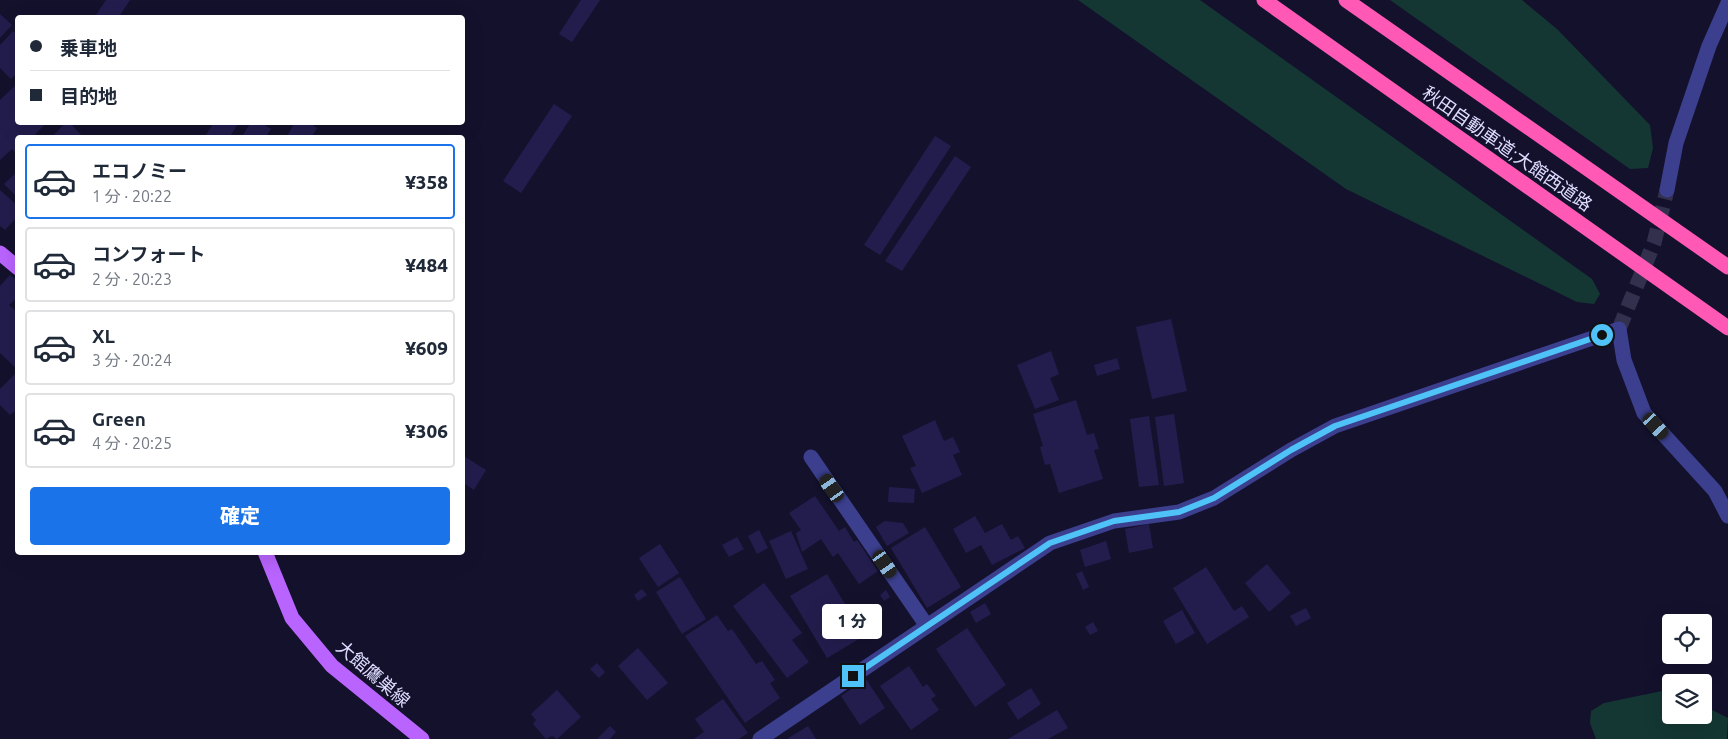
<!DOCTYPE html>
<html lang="ja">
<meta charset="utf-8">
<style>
:root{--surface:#fff;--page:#f6f6f7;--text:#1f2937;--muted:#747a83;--line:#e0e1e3;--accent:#1a73e8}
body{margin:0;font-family:Ubuntu,"Noto Sans JP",sans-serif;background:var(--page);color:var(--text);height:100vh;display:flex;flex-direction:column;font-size:19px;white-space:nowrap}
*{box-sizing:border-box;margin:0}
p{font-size:16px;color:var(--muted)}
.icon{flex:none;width:28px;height:28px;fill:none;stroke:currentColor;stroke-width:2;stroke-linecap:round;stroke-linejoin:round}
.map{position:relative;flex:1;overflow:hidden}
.sheet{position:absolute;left:15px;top:135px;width:450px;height:420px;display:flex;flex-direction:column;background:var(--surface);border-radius:5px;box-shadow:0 5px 20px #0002}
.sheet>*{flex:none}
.guide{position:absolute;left:15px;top:15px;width:450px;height:110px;border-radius:5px;box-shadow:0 5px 20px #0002;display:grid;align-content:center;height:110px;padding:0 15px;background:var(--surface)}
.controls{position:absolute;left:1662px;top:614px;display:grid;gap:10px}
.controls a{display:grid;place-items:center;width:50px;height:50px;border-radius:5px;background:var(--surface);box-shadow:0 5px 20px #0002;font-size:25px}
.end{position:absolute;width:22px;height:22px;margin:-11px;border:6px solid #4fc3f7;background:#111;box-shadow:0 0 0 2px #111}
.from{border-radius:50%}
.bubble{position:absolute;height:35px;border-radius:5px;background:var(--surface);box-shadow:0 5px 20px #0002;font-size:16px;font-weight:800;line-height:35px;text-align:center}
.car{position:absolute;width:15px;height:30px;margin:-15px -8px;border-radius:6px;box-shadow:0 0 4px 1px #0007;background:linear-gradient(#222 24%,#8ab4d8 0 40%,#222 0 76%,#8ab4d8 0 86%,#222 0)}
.guide b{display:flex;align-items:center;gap:18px;height:48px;font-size:19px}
.guide b+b{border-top:1px solid var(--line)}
.guide i{width:12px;height:12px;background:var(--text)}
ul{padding:9px 0 0;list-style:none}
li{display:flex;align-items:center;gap:15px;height:75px;margin:0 10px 8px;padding:0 5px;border:2px solid var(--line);border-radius:5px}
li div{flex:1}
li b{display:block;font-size:19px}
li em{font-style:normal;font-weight:800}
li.on{border-color:var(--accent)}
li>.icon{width:45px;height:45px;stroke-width:1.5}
.action{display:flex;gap:10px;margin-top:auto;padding:10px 15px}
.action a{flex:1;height:58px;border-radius:5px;background:var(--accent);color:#fff;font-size:20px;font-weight:800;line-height:58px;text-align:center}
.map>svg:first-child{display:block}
.green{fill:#143733}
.building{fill:#231d4e}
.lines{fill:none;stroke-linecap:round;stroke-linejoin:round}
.minor-tunnel{stroke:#32304c;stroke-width:15;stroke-dasharray:15 8;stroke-linecap:butt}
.minor{stroke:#3b3f8d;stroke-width:15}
.major{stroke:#b964ff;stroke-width:15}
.highway{stroke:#ff58b5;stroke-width:15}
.route{stroke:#4fc3f7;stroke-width:6}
.labels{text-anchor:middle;stroke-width:4.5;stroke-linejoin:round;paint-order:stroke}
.street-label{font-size:18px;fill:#deddff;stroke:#14112d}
</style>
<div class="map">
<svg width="1728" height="739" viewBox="0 0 1728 739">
<rect width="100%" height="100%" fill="#14112d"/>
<g class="green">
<polygon points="1078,0 1200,0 1592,279 1600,294 1594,304 1577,302 1346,189"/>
<polygon points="1390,0 1522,0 1557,29 1650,125 1653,148 1648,168 1630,169"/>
<polygon points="1667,690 1671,691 1671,715 1704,715 1704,706 1728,718 1727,739 1596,739 1590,723 1591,711 1604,703"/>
</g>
<g class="building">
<polygon points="106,0 130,0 118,18 94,18"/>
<polygon points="581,0 600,0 572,42 559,34"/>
<polygon points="0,14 12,25 0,38"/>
<polygon points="13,31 18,36 18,72 11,79 0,68 0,45"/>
<polygon points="18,83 18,122 47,122 32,138 18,138 18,155 12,149 0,160 0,100"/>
<polygon points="554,104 572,116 521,193 503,181"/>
<polygon points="66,122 69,122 84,138 51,138"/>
<polygon points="214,122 239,122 229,138 204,138"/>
<polygon points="251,122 260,122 271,129 265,138 241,138"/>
<polygon points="295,122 308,122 317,128 311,138 286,138"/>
<polygon points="935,136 951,146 880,255 864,245"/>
<polygon points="955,156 971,167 902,271 885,261"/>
<polygon points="18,171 18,198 4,184"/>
<polygon points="0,190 18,206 18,216 5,230 0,226"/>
<polygon points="10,275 18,282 18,297 9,305 18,313 16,368 0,353 0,286"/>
<polygon points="1171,319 1187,391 1152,399 1136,327"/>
<polygon points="1051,351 1059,374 1050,378 1059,400 1035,409 1017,365"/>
<polygon points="1117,358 1120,369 1097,376 1094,365"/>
<polygon points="18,371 18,412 16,410 10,415 0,405 0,389"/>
<polygon points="1076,400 1087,435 1094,433 1099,449 1094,450 1103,479 1059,493 1050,464 1045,465 1040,447 1043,446 1033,414"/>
<polygon points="1174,414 1184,483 1164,486 1155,417"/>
<polygon points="1149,416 1159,485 1139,487 1130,419"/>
<polygon points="935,420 944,441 953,437 960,452 953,455 962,475 922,493 910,468 916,466 902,436"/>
<polygon points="462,455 486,470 474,490 462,482"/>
<polygon points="889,487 915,489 914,503 888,502"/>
<polygon points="815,496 839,531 845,527 854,542 857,540 878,571 859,584 838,553 833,557 821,539 802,552 796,533 801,530 789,513"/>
<polygon points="975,516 985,533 1002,524 1011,540 1018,536 1025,548 992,565 981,545 966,553 953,529"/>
<polygon points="885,521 903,523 909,533 887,546 876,527"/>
<polygon points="1149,524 1153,548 1129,553 1125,529"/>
<polygon points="925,527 961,587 927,608 891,548"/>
<polygon points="759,530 768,548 757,554 748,536"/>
<polygon points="791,531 808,569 786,579 769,541"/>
<polygon points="737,537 744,549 729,557 722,545"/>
<polygon points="1106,541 1111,559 1085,567 1080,550"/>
<polygon points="660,544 679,573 658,587 639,558"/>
<polygon points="1267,564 1291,593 1269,612 1245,583"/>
<polygon points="1206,567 1234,611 1242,606 1249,617 1207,644 1173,588"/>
<polygon points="1082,571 1089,587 1083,590 1076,574"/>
<polygon points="827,574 864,636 827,658 790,596"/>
<polygon points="680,577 706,619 682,634 656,592"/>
<polygon points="764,583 802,633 792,640 809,662 787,678 733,606"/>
<polygon points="642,589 647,595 638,601 634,595"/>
<polygon points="886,590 890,597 884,601 880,595"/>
<polygon points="985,603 991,614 976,623 970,612"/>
<polygon points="1306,608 1311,618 1296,626 1290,616"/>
<polygon points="1182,610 1195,633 1176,644 1163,621"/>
<polygon points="717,615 728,631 732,629 756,664 762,661 775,680 770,683 780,698 745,723 685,636"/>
<polygon points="1093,622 1098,631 1090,635 1085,627"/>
<polygon points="967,628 1006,685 975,707 936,649"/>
<polygon points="638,648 668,683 647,700 618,666"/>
<polygon points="597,663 605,672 599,678 590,669"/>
<polygon points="909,666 923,687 927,684 936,696 931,699 939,710 911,730 880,686"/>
<polygon points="866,679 885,708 860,725 841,696"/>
<polygon points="1031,688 1041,704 1018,720 1007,703"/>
<polygon points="557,690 581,717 557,739 552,736 546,739 533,724 536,720 531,714"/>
<polygon points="723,699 748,733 739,739 694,739 704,732 695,719"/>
<polygon points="1057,710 1068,728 1048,739 1008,739"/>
<polygon points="610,726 616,732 610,739 597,739"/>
<polygon points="808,726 816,739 787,739"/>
</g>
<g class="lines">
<polyline class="minor-tunnel" points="1619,329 1654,243 1667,190"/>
<g class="minor">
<polyline points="1667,190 1676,143 1709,46 1728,3"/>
<polyline points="811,457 927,626"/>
<polyline points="760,739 1050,543 1114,521 1179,512 1214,498 1291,450 1335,426 1619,329 1624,360 1644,413 1715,491 1728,516"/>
</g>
<g class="major">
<polyline points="0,253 18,268"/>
<polyline points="265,552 292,618 332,666 422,739"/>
</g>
<g class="highway">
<polyline points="1264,0 1728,328"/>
<polyline points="1346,0 1728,267"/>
</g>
</g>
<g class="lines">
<polyline class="route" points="853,676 1050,543 1114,521 1179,512 1214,498 1291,450 1335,426 1602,335"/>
</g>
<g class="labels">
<g class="street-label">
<text transform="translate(1507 149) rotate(35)" y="6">秋田自動車道;大館西道路</text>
<text transform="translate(373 674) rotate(41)" y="6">大館鷹巣線</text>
</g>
</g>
</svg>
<div class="controls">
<a><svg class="icon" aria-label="locate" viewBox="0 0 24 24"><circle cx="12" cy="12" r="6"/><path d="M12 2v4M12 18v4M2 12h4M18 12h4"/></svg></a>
<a><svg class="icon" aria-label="layers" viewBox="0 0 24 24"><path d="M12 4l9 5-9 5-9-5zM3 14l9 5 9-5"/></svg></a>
</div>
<i class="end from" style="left:1602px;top:335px"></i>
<i class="end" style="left:853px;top:676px"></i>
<div class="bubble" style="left:822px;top:604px;width:60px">1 分</div>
<i class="car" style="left:1656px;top:426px;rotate:138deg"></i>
<i class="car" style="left:832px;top:488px;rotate:325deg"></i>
<i class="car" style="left:885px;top:564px;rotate:145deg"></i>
<div class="guide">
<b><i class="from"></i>乗車地</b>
<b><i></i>目的地</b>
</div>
<section class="sheet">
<ul>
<li class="on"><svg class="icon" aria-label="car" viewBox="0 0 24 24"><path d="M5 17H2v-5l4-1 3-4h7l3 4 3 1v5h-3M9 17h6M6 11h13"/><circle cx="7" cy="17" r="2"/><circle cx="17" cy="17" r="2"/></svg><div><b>エコノミー</b><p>1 分 · 20:22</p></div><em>¥358</em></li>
<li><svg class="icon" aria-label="car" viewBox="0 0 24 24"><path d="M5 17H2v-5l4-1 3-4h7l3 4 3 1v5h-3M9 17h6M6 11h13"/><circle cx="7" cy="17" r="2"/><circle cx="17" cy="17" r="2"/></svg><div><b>コンフォート</b><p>2 分 · 20:23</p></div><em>¥484</em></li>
<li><svg class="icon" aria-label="car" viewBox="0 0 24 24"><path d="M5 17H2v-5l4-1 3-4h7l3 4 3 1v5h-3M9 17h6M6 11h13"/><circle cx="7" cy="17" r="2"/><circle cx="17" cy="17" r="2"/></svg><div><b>XL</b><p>3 分 · 20:24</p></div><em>¥609</em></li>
<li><svg class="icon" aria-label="car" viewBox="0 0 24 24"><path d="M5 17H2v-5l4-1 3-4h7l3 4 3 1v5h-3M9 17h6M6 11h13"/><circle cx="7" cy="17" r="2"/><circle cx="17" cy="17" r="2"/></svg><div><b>Green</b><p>4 分 · 20:25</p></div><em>¥306</em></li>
</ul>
<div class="action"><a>確定</a></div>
</section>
</div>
